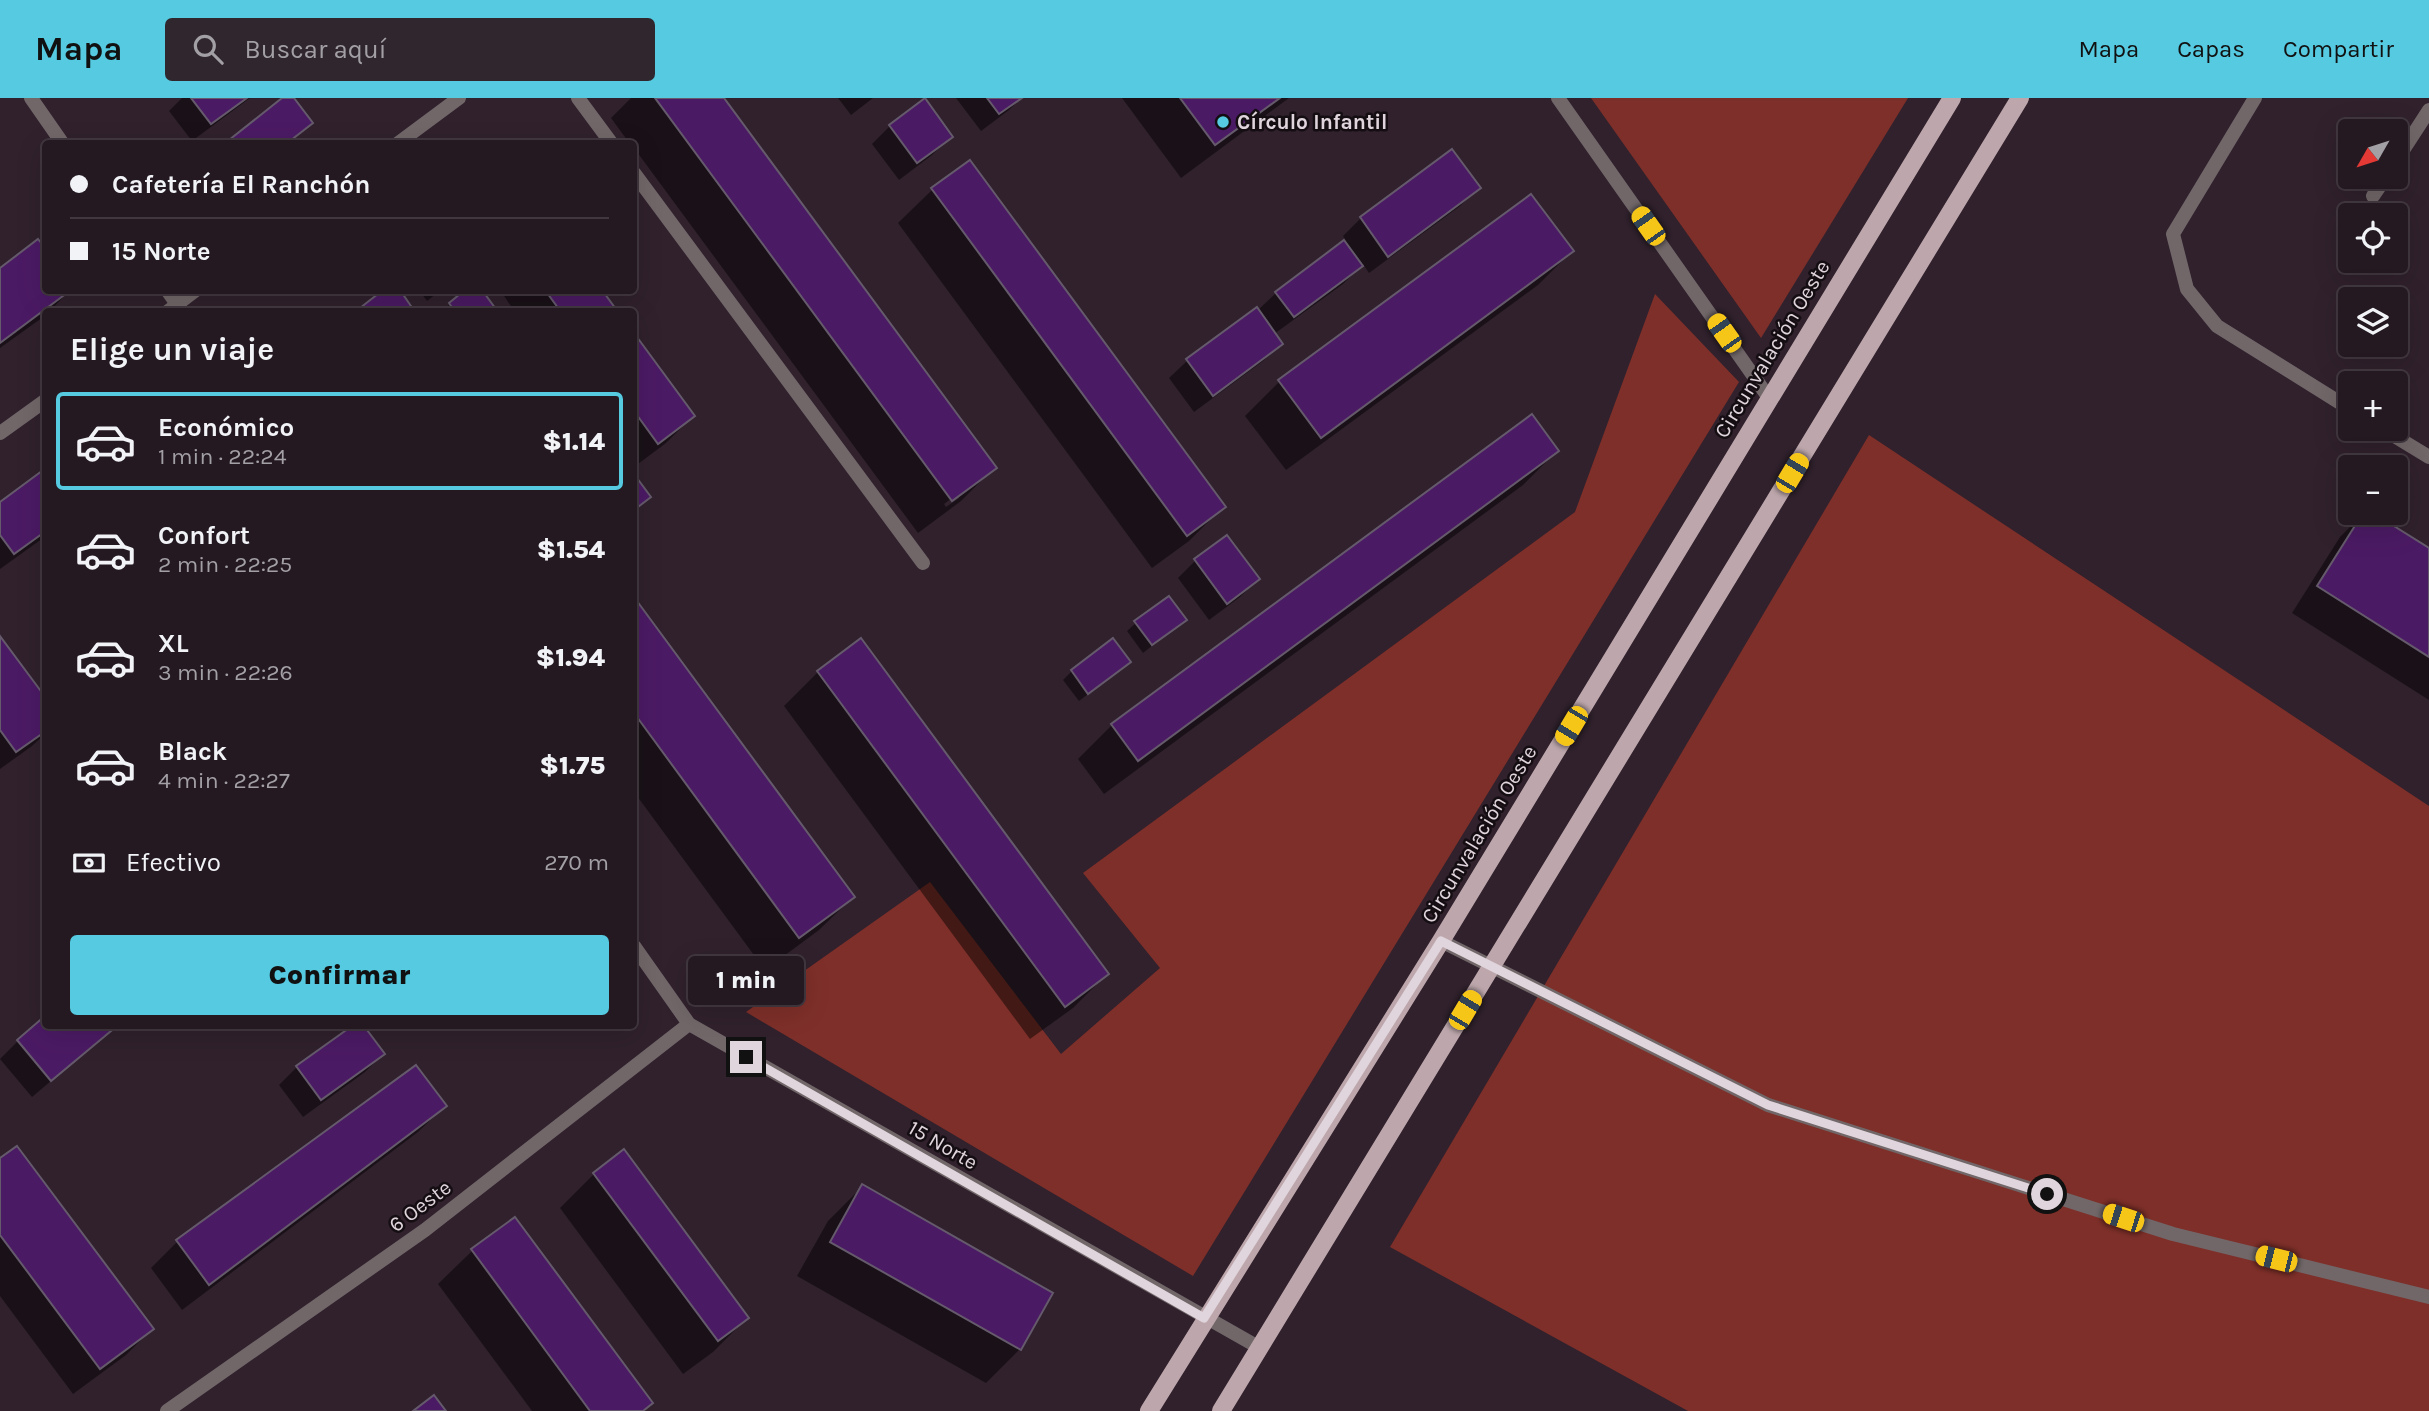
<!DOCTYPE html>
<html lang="es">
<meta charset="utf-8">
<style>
:root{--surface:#241921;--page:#30262e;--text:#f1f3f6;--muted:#a3a0a5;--line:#41383f;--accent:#55cae0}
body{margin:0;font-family:Karla,sans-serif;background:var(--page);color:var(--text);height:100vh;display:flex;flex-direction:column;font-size:26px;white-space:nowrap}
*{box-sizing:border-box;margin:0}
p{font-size:23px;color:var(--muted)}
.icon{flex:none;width:38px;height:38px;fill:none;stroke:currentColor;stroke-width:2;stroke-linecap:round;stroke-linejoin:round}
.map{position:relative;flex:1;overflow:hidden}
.sheet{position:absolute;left:42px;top:210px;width:595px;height:721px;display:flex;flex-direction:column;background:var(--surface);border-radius:7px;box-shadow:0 7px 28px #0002,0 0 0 2px var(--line)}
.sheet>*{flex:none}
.banner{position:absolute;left:42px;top:42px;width:595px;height:154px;border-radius:7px;box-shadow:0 7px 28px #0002,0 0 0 2px var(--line);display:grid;align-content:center;height:154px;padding:0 28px;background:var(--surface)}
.needle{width:46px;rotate:231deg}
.buttons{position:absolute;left:2338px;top:21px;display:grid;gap:14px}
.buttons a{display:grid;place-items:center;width:70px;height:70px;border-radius:7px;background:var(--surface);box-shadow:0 7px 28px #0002,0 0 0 2px var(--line);font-size:35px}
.end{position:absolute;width:32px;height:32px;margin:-16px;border:9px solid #e0d5dc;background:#111;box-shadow:0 0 0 4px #111}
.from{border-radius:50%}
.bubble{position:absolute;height:49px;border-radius:7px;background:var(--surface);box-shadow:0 7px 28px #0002,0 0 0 2px var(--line);font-size:23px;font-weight:800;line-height:49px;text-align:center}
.car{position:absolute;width:21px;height:42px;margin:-21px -10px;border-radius:9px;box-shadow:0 0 5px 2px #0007;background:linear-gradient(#f5c518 24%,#345 0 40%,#f5c518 0 76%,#345 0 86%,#f5c518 0)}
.banner b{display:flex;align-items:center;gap:24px;height:66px;font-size:26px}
.banner b+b{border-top:2px solid var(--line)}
.banner i{width:18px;height:18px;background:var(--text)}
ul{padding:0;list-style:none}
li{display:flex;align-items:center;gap:21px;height:98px;margin:0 14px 10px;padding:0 14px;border:4px solid transparent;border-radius:7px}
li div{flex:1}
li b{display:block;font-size:26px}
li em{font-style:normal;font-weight:800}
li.selected{border-color:var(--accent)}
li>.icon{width:63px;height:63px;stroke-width:1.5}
h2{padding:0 28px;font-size:32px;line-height:84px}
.pay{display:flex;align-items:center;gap:18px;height:77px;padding:0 28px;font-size:26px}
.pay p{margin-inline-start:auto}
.button{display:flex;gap:14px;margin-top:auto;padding:14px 28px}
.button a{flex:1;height:80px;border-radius:7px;background:var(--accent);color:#111;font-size:28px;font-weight:800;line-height:80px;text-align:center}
header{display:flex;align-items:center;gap:42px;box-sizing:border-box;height:98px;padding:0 35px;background:var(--accent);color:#111}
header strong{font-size:33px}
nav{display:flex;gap:38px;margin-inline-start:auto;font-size:24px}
.search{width:490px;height:63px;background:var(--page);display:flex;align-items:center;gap:18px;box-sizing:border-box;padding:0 24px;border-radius:7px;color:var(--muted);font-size:26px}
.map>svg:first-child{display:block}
.green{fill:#7e2f29}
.shadow{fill:#0007;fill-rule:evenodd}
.building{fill:#4b1a64;stroke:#655a6c;stroke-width:2}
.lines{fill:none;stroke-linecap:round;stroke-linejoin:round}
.service{stroke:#716769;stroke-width:14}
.minor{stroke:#716769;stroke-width:14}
.primary{stroke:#bda7ac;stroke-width:18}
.route{stroke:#e0d5dc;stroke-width:9}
.poi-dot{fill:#55cae0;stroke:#140d12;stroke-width:2.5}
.labels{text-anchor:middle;stroke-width:5;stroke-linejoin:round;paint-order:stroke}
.poi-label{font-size:21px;font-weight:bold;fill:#e0d5dc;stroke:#140d12;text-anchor:start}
.street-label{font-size:21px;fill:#e0d5dc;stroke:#140d12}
</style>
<header>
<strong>Mapa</strong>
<div class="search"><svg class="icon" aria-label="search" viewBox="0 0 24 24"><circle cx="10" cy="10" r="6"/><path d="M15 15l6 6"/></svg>Buscar aquí</div>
<nav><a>Mapa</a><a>Capas</a><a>Compartir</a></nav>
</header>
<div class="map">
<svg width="2429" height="1313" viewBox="0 0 2429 1313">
<rect width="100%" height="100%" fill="#30212c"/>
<g class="green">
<polygon points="1591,0 1908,0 1761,240"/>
<polygon points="1655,196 1739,284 1193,1178 746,914 930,784 1061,956 1160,870 1083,775 1575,414"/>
<polygon points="1869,337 2429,708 2429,1313 1688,1313 1390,1149"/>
</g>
<g class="shadow">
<polygon points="182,0 250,0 192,43 169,13"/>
<path d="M631 0H722L994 370 961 403 918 435 634 50V46H630L611 20ZM959 395V400L946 409 944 406Z"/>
<polygon points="838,0 873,0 851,17"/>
<polygon points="956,0 1021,0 1009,12 981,33"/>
<polygon points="1122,0 1289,0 1181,80"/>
<polygon points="890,28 950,39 932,57 899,82 872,46"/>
<polygon points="1452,53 1478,90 1460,108 1369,175 1363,166 1343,186 1274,236 1281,245 1263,263 1194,314 1169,280 1187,263 1257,213 1276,195 1346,143 1343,138 1361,120"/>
<polygon points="970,64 1223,409 1189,443 1152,470 898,125 932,92"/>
<polygon points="1531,98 1572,153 1538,187 1286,372 1245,318 1279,284"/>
<polygon points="0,172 46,192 70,192 49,214 46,214 46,217 0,250"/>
<polygon points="419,192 441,192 427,203"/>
<polygon points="500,192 600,192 615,214 515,214"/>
<polygon points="450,206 496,214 442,214"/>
<polygon points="634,238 693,318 666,345 634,369"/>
<polygon points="1557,353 1523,387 1104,696 1078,661 1112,627"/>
<polygon points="46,372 46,438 0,471 0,406"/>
<polygon points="2364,415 2370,415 2429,452 2429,602 2292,515 2340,439"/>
<polygon points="1196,462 1258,481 1240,499 1209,522 1178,480"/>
<polygon points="634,501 853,799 819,832 765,872 634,694"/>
<polygon points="1184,522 1143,555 1127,533 1136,525"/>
<polygon points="0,541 46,603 46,635 32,648 0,671"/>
<polygon points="1129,564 1079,603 1063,582 1072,573"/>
<polygon points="818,574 1107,876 1073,910 1030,941 784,608"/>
<polygon points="46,928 116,928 32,999 0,961 18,943"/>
<polygon points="355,928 362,928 383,956 365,974 303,1019 279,987 297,969"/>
<polygon points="445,1008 418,1034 182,1212 151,1170 178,1143"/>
<polygon points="0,1063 152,1231 126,1257 73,1296 0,1198"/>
<polygon points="594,1076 747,1220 713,1254 683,1276 560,1110"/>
<polygon points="862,1089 1020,1251 986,1285 797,1178 828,1123"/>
<polygon points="515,1121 643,1313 532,1313 438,1186 472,1153"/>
</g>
<g class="building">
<polygon points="191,0 247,0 211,26"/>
<polygon points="282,0 294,0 313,25 286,46 224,46"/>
<polygon points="655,0 724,0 997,370 952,403"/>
<polygon points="925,0 953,39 917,65 889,27"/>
<polygon points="987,0 1022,0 999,16"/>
<polygon points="1180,0 1280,0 1215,47"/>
<polygon points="1452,51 1481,90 1388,159 1360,119"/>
<polygon points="970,62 1226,409 1187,438 931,90"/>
<polygon points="1531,96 1574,153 1321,340 1278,282"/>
<polygon points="38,141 46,151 46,192 71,192 0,245 0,170"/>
<polygon points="1344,142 1363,168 1294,219 1275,194"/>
<polygon points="383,192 400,192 415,214 362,214 360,210"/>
<polygon points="465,192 482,192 498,214 455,214 449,205"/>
<polygon points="545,192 602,192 618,214 561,214"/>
<polygon points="1257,209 1283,246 1213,298 1186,261"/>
<polygon points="634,235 695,318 658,346 634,313"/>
<polygon points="1532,316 1559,353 1138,663 1111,626"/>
<polygon points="46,370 46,433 14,456 0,437 0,404"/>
<polygon points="634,376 651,399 634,412"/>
<polygon points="2363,415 2373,415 2429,450 2429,559 2317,488"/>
<polygon points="1227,437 1260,481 1227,506 1194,461"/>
<polygon points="1169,498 1187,522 1152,547 1134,523"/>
<polygon points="634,499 855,799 799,840 634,615"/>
<polygon points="0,538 46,600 46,633 16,654 0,632"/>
<polygon points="861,540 1109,876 1065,909 817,573"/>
<polygon points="1113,540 1131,564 1088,596 1071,572"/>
<polygon points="46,917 46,928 117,928 51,983 17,942"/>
<polygon points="352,928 364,928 385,956 321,1002 296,968"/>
<polygon points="416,967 447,1008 209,1187 176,1142"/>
<polygon points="17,1048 154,1231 100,1271 0,1137 0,1060"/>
<polygon points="624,1051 749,1220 718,1243 593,1075"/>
<polygon points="862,1086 1053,1195 1021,1252 830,1144"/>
<polygon points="515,1119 653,1305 643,1313 590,1313 471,1151"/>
<polygon points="434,1297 446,1313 413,1313"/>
</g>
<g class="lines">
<g class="service">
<polyline points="578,0 612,46"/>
<polyline points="2255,0 2173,136 2187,191 2217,228 2350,311"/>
<polyline points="2396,63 2429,12"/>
<polyline points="634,75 923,465"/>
<polyline points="2373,98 2386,79"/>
<polyline points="2383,331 2429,359"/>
</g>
<g class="minor">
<polyline points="31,0 63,46"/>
<polyline points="1558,0 1769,300"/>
<polyline points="397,46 459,0"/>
<polyline points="167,192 181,212"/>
<polyline points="167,214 196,192"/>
<polyline points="0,335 46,302"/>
<polyline points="1441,843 1768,1007 2173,1136 2429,1199"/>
<polyline points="634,848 689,926 1260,1250"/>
<polyline points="167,1313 425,1132 689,926"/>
</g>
<g class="primary">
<polyline points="1149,1313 1441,843 1952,0"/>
<polyline points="1221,1313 2020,0"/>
</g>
</g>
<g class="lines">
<polyline class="route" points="746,959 1204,1220 1441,843 1768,1007 2047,1096"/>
</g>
<circle class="poi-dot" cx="1223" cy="24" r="7"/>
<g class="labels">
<g class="poi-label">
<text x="1237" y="31">Círculo Infantil</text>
</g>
<g class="street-label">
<text transform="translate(1772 251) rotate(-59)" y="7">Circunvalación Oeste</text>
<text transform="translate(1479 736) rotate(-59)" y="7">Circunvalación Oeste</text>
<text transform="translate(943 1047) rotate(30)" y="7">15 Norte</text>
<text transform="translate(420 1108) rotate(-37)" y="7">6 Oeste</text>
</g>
</g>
</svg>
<div class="buttons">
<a><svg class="needle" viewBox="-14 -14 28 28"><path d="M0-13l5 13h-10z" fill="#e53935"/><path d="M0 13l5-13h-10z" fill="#a3a0a5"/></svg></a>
<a><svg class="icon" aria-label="locate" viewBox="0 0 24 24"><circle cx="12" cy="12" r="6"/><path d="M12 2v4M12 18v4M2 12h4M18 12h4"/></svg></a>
<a><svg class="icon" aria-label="layers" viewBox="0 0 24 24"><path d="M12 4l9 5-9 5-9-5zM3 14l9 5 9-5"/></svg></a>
<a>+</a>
<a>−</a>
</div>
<i class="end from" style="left:2047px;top:1096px"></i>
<i class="end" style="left:746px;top:959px"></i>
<div class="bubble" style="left:688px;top:858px;width:116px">1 min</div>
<i class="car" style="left:1648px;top:128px;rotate:325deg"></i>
<i class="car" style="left:1724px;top:235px;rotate:325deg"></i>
<i class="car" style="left:1792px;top:375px;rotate:31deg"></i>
<i class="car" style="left:1571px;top:628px;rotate:211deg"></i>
<i class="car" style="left:1465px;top:912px;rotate:31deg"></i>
<i class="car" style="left:2123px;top:1120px;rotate:288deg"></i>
<i class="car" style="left:2276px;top:1161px;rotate:284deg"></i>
<div class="banner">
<b><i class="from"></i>Cafetería El Ranchón</b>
<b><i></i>15 Norte</b>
</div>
<section class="sheet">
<h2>Elige un viaje</h2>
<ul>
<li class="selected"><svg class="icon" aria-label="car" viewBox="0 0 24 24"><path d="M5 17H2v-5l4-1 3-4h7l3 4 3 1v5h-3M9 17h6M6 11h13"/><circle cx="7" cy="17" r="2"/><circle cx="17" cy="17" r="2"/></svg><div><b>Económico</b><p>1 min · 22:24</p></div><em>$1.14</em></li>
<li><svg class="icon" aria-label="car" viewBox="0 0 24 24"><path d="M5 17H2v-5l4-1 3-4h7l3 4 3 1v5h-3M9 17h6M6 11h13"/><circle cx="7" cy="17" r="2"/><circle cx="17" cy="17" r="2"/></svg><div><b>Confort</b><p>2 min · 22:25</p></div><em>$1.54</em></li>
<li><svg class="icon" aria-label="car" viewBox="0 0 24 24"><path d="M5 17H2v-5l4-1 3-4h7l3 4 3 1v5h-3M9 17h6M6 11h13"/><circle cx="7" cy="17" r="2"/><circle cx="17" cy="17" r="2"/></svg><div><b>XL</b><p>3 min · 22:26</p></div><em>$1.94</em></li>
<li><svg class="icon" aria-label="car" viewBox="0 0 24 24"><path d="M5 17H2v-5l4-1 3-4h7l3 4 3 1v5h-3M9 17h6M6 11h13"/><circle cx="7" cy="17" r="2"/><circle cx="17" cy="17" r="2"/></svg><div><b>Black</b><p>4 min · 22:27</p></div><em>$1.75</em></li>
</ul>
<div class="pay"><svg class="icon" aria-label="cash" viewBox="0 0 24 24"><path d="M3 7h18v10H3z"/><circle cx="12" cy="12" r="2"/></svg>Efectivo<p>270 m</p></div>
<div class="button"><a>Confirmar</a></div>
</section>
</div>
